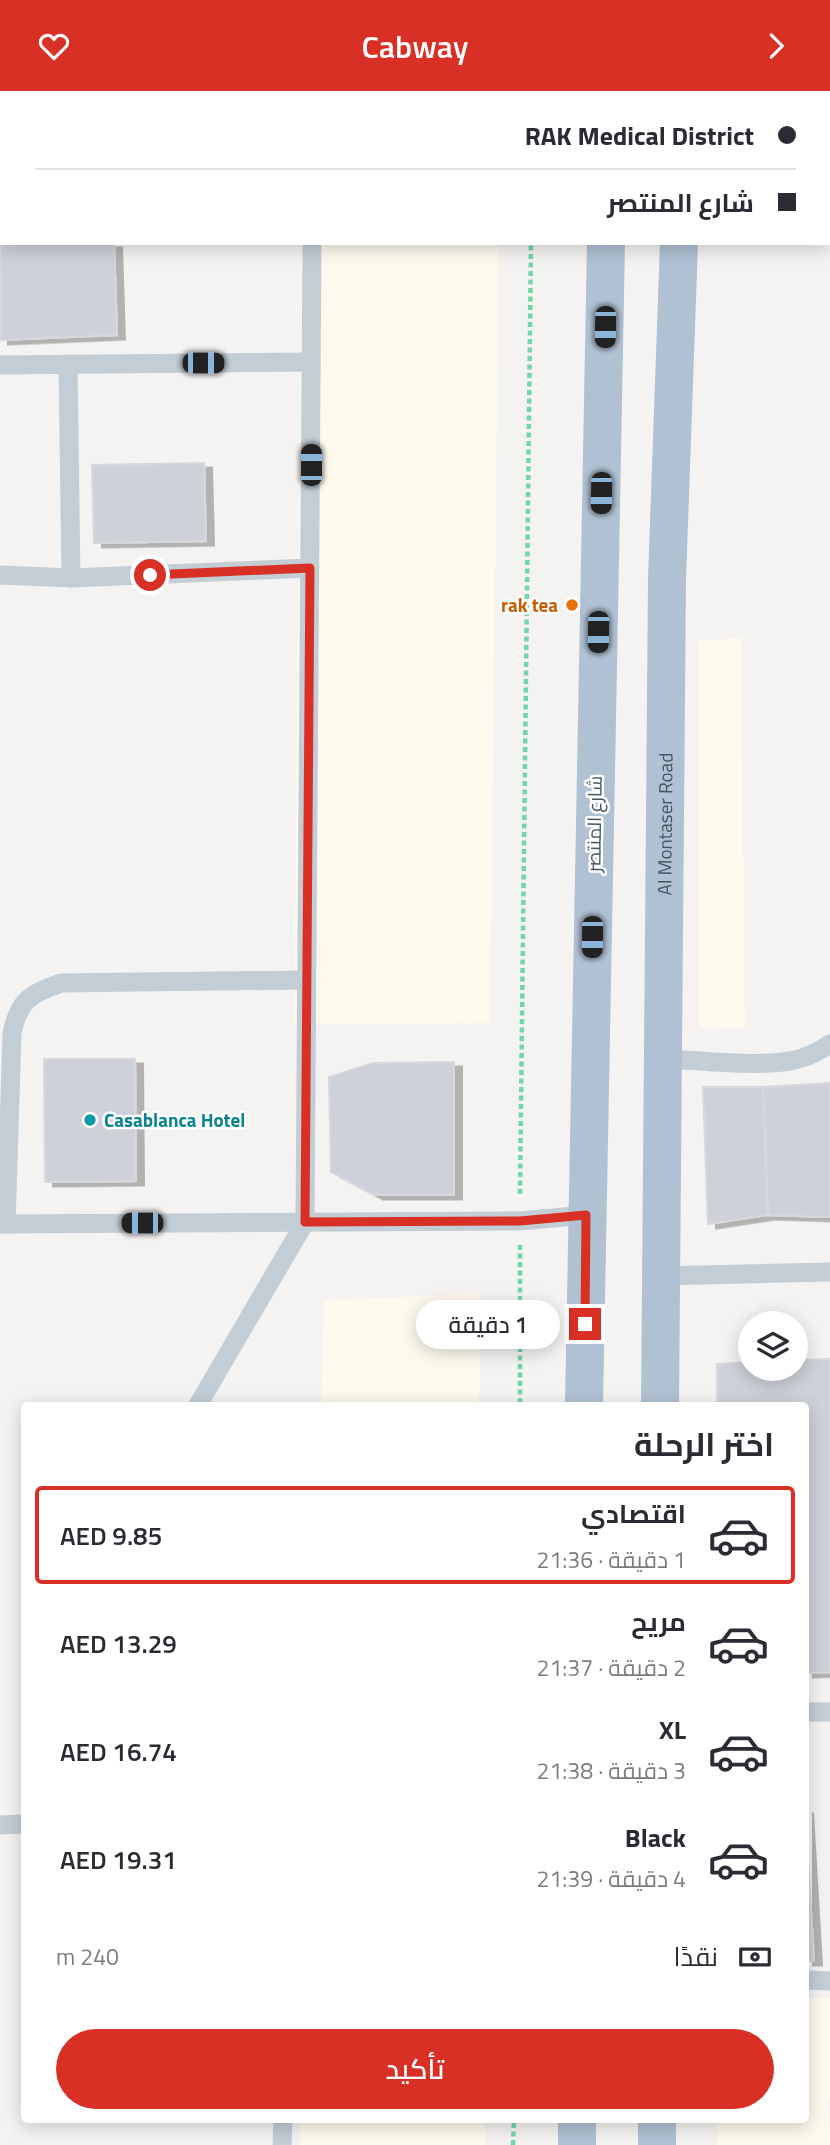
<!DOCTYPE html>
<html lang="ar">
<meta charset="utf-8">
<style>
:root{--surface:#fff;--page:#f7f7f7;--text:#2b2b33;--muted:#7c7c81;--line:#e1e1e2;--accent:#d93025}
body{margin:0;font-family:"Titillium Web",Cairo,sans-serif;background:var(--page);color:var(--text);direction:rtl;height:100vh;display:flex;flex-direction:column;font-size:26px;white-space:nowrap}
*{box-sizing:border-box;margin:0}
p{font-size:23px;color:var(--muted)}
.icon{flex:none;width:38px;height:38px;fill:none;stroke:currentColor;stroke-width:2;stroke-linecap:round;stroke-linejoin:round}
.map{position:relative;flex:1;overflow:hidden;direction:ltr}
.drawer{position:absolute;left:21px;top:1311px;width:788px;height:721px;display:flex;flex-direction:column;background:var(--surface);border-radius:7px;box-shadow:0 4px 18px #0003;direction:rtl}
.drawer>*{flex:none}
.hud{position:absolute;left:0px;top:0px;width:831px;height:154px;box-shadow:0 4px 18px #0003;direction:rtl;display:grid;align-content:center;height:154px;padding:0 35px;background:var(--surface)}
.fabs{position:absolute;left:738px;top:1220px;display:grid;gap:14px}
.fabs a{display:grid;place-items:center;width:70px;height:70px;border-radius:50%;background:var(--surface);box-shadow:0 4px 18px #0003;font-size:35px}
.end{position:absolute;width:32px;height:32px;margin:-16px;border:9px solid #d93025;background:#fff;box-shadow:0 0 0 4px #fff}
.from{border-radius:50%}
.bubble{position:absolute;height:49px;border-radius:24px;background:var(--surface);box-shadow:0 4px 18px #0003;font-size:23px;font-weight:600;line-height:49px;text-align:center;direction:rtl}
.car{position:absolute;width:21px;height:42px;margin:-21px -10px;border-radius:9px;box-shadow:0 0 5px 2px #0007;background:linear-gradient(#222 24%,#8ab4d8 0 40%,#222 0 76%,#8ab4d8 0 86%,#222 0)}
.hud b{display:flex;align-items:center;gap:24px;height:66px;font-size:26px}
.hud b+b{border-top:2px solid var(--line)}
.hud i{width:18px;height:18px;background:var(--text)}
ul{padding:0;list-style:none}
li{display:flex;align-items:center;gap:21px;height:98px;margin:0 14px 10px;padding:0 21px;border:4px solid transparent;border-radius:7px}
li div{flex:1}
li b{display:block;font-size:26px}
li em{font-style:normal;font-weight:600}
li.current{border-color:var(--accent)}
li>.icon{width:63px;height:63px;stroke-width:1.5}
h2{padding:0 35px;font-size:32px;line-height:84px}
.pay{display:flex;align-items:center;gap:18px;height:77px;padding:0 35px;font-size:26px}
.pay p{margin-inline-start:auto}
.button{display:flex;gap:14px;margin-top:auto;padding:14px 35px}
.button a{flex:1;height:80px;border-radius:42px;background:var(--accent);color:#fff;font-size:28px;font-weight:600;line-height:80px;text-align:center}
header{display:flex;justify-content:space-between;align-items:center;height:91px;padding:0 35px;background:var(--accent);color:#fff;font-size:32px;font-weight:600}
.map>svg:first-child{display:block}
.commercial{fill:#fef9ed}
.building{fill:#ced1d8;stroke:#d6d8de;stroke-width:2;filter:url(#shadow)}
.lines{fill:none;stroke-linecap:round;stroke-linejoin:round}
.path{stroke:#72d7a6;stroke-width:4.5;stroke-dasharray:5 3.5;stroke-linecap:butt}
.service{stroke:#c2cdd5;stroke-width:19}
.primary{stroke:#b0c1d3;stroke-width:38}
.route{stroke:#d93025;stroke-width:9}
.food-dot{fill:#e8710a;stroke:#fff;stroke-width:2.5}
.culture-dot{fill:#0f9aa8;stroke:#fff;stroke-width:2.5}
.labels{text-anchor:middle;stroke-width:5;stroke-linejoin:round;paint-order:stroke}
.food-label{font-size:19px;font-weight:bold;fill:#c56008;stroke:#fff;text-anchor:end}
.street-label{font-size:19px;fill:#485562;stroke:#fff}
.culture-label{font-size:19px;font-weight:bold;fill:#0d838f;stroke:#fff;text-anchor:start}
</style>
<header><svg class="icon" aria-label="forward" viewBox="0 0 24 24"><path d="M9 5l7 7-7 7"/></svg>Cabway<svg class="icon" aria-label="heart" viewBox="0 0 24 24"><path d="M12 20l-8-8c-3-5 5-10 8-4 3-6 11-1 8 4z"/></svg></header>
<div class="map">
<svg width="830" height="2054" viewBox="0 0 830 2054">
<defs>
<filter id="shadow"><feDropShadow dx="8" dy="4.5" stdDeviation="0" flood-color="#0004"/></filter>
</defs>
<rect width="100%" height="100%" fill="#f5f2f2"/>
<g class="commercial">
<polygon points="302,152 499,152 490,932 294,933"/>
<polygon points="741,547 745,937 699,936 699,550"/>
<polygon points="481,1202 479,1314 321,1314 324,1210"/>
<polygon points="805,1907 830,1907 830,2008 828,2009 830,2054 717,2054 717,2028 805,2028"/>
<polygon points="299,2028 485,2028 485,2054 300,2054"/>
</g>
<g class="building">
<polygon points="0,116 2,116 2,152 114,152 117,244 0,249"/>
<polygon points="204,372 206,450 94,452 92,374"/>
<polygon points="44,968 135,968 136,1090 45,1091"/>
<polygon points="454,971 454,1104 375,1104 331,1081 329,986 373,972"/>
<polygon points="830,992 830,1126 768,1124 763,996"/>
<polygon points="703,996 763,996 768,1124 708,1133"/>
<polygon points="830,1268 830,1581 805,1582 805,1314 717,1314 717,1273 751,1271 751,1278 796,1278 796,1269"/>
<polygon points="805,1717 814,1870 805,1870"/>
</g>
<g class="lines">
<g class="path">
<polyline points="557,0 557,2"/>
<polyline points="520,1103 531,152"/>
<polyline points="520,1154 520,1314"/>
<polyline points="513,2054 514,2028"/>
</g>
<g class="service">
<polyline points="313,2 313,0"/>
<polyline points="68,273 71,487"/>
<polyline points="0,274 311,271"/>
<polyline points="0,484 71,487 310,477"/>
<path d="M662 968C701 969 751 976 790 970 804 968 818 961 830 953"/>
<polyline points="0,1133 520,1130 586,1124"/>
<path d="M6 1133 12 942C19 909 30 903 61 892L306 889"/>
<polyline points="660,1185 830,1181"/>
<polyline points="198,1314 305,1131 312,152"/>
<polyline points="805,1621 830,1621"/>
<polyline points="0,1734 24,1733"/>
<polyline points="805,1889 830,1890"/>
<polyline points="282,2054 283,2028"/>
</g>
<g class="primary">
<polyline points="609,2 609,0"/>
<polyline points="685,2 685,0"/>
<polyline points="584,1314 606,152"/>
<path id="s1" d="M660 1314 667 488 679 152"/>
<polyline points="657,2028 657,2054"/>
<polyline points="577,2054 577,2028"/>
</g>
</g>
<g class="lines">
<polyline class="route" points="150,484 310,477 305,1131 520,1130 586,1124 585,1233"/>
</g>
<circle class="food-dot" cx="572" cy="514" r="7"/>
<circle class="culture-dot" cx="90" cy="1029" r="7"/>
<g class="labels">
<g class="food-label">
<text x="558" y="521">rak tea</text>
</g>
<g class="street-label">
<text transform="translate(594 733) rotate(-89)" y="7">شارع المنتصر</text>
<text dy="7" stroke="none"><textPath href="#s1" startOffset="581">Al Montaser Road</textPath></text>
</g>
<g class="culture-label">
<text x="104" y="1036">Casablanca Hotel</text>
</g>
</g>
</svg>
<div class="fabs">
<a><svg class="icon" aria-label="layers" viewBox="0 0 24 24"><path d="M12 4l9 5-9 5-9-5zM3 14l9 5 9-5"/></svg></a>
</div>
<i class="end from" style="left:150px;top:484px"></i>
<i class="end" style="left:585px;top:1233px"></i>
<div class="bubble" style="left:416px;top:1209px;width:144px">1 دقيقة</div>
<i class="car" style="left:605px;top:236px;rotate:181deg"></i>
<i class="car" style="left:203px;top:272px;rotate:90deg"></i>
<i class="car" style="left:311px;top:374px;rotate:0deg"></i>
<i class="car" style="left:601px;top:402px;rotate:181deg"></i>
<i class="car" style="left:598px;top:541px;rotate:181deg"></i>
<i class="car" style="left:592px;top:846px;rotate:181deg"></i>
<i class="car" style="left:142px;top:1132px;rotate:270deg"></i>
<div class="hud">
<b><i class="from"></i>RAK Medical District</b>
<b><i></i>شارع المنتصر</b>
</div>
<section class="drawer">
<h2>اختر الرحلة</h2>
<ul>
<li class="current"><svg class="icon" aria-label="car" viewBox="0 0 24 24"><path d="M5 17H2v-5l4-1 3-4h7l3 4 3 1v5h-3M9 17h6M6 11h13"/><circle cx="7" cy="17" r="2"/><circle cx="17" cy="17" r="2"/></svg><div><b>اقتصادي</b><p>1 دقيقة · 21:36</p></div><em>AED 9.85</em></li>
<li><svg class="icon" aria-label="car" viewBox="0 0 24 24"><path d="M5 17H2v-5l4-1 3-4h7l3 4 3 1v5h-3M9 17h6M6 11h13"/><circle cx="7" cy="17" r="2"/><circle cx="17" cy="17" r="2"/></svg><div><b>مريح</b><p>2 دقيقة · 21:37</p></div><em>AED 13.29</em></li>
<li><svg class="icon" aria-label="car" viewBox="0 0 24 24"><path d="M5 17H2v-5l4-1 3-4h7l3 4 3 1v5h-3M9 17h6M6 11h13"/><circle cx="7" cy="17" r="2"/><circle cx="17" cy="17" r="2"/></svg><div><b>XL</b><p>3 دقيقة · 21:38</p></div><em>AED 16.74</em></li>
<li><svg class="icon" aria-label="car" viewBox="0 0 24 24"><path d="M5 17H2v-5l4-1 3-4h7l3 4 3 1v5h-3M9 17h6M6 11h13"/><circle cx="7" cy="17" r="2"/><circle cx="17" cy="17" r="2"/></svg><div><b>Black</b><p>4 دقيقة · 21:39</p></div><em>AED 19.31</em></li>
</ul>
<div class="pay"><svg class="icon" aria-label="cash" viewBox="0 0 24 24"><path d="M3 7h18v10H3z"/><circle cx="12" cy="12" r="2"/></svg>نقدًا<p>240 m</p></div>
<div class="button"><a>تأكيد</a></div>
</section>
</div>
